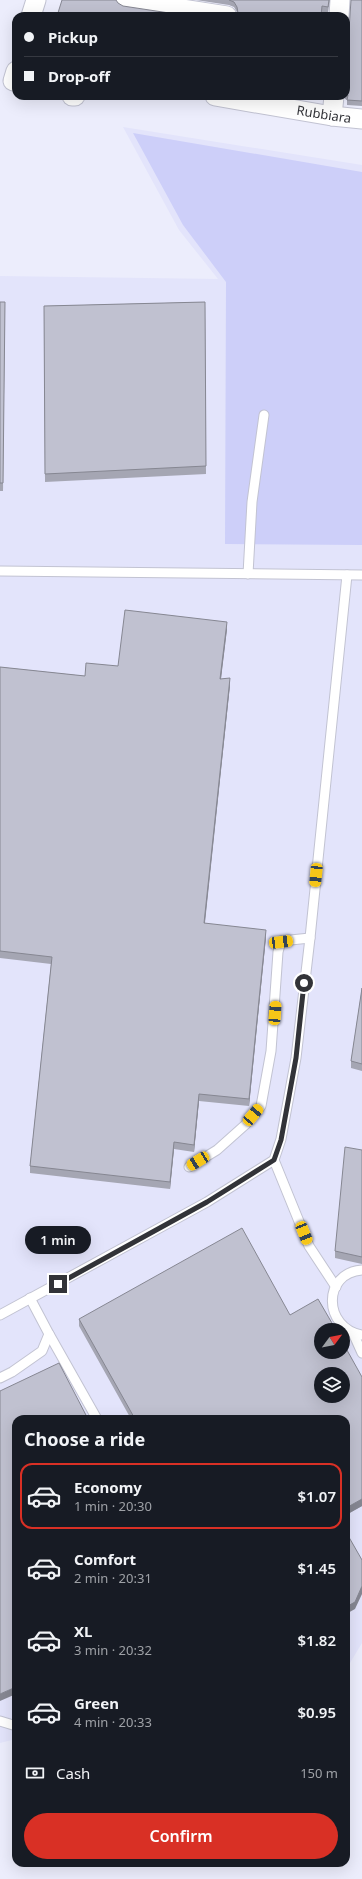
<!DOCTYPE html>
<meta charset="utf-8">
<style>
:root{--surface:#171b24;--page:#20242c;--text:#f1f3f6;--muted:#9ea1a6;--line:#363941;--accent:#d93025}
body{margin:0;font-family:"Noto Sans",sans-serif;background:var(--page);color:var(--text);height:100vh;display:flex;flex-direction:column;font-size:15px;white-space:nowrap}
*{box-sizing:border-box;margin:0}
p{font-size:13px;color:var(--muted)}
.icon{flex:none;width:22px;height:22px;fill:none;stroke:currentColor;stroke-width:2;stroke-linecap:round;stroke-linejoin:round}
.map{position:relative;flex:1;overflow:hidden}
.side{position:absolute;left:12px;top:1415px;width:338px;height:452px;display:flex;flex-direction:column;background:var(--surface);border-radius:12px;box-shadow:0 4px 16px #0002}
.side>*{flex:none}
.guide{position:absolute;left:12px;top:12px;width:338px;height:88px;border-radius:12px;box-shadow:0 4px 16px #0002;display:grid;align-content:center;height:88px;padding:0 12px;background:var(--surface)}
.needle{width:26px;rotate:58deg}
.controls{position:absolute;left:314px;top:1323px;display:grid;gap:8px}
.controls a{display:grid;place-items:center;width:36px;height:36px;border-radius:50%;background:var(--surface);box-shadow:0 4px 16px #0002;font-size:20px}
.end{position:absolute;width:18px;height:18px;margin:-9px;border:5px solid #323338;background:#fff;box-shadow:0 0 0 2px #fff}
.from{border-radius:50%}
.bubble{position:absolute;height:28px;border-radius:14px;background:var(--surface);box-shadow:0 4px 16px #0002;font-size:13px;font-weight:600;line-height:28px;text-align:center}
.car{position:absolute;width:12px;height:24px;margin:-12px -6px;border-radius:5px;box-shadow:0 0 3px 1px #0007;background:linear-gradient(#f5c518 24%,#345 0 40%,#f5c518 0 76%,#345 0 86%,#f5c518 0)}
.guide b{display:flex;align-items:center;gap:14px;height:38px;font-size:15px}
.guide b+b{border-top:1px solid var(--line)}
.guide i{width:10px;height:10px;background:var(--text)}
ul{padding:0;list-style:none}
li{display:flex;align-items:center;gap:12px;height:66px;margin:0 8px 6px;padding:0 4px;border:2px solid transparent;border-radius:12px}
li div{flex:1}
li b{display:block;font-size:15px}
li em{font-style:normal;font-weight:600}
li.selected{border-color:var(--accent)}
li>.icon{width:36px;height:36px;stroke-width:1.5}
h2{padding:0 12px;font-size:18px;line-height:48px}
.pay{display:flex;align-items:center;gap:10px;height:44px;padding:0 12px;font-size:15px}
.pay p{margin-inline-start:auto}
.primary-button{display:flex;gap:8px;margin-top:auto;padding:8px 12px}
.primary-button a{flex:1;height:46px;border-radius:24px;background:var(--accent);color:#fff;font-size:16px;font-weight:600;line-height:46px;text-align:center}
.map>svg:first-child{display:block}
.built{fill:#e3e4fb;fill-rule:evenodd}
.green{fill:#cdcff9}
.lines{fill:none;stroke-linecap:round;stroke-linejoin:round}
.lane-casing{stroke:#c2c3d2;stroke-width:11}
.street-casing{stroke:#c2c3d2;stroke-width:21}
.lane{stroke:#fff;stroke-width:9}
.street{stroke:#fff;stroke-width:19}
.wall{fill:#a5a6b3}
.shaded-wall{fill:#868792}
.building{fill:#c0c1d0;stroke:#868792;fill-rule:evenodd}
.route{stroke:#323338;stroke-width:5}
.labels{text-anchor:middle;stroke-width:3;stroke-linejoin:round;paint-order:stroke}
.street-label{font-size:13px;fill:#323338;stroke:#fff}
</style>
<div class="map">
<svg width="362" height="1879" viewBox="0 0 362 1879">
<rect width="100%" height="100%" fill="#ecedfc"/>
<path class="built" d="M123 127 362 165V1643L350 1663H346V1419H16V1739L0 1743V276L218 279 179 230ZM321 1330H343V1352H321ZM321 1374H343V1396H321Z"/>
<polygon class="green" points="133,133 362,172 362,545 225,544 226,282 183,225"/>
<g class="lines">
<defs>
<g id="lane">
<polyline points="0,571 362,575"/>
<polyline points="248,574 252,502 264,415"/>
<polyline points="274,1160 309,1246 336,1287"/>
<polyline points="189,1167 217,1150 245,1125 261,1106 271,1051 278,952 281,941 310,938"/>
<path d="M362 1270C322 1273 323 1328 362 1335"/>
<polyline points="0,1315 207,1202 274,1160 281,1139 296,1058 310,938 347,575"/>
<polyline points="353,1333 362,1353"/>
<polyline points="49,1334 97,1419"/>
<polyline points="0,1378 12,1372 42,1351 49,1334 30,1298"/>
<polyline points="0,1721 13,1725 16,1723"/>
</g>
<g id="street">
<polyline points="125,0 227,16"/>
<polyline points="31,16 36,0"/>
<polyline points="339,16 340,0"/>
<polyline points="16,71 13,81 16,81"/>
<polyline points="72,96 75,96"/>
<polyline points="215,96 332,116 362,119"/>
<polyline points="332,116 334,96"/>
</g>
</defs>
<use href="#lane" class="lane-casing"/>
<use href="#street" class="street-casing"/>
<use href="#lane" class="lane"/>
<use href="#street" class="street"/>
</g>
<g class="wall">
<polygon points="196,0 330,0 328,12 322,12 322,16 235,16 237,14 237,12 234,7 229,5"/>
<polygon points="362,0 362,106 347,105 347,100 345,99 344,96 346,96 346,44 348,45"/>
<polygon points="296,96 320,96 319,99 306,98"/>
<polygon points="0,302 5,302 3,491 0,491"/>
<polygon points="205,302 206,474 45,482 44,306"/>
<polygon points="227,629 221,679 230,685 205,923 266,937 249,1106 199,1101 194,1152 174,1149 170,1189 30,1173 30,1166 51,964 0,958 0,667 85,676 118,666"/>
<polygon points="362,988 362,1071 351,1068 351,1061"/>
<polygon points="362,1150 362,1264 335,1258 335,1251"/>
<polygon points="290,1315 362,1377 362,1506 346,1515 346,1419 131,1419 79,1326 79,1319"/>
</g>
<g class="shaded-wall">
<polygon points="227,622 227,629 220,686 220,679"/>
<polygon points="230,678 230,685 204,930 204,923"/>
<polygon points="266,930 266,937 249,1106 249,1099"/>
<polygon points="199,1094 199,1101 194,1152 194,1145"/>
<polygon points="174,1142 174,1149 170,1189 170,1182"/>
<polygon points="362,1499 362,1506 346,1515 346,1508"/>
<polygon points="362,1586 362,1594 355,1609 346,1614 346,1607"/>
<polygon points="16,1687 16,1694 0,1701 0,1694"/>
</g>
<g class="building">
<polygon points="62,0 116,0 118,3 123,6 189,16 57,16"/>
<polygon points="229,0 329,0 328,7 322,6 321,16 235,16 238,13 237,7 234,2"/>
<polygon points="351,0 362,0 362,101 347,100 348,95 346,95 346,44 348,45"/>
<polygon points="0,302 5,302 3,483 0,483"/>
<polygon points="205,302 206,466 45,474 44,306"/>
<polygon points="125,610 227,622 220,679 230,678 204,923 266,930 249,1099 199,1094 194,1145 174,1142 170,1182 30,1166 52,957 0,951 0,667 85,676 86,663 118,666"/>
<polygon points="362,988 362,1064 351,1061"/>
<polygon points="345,1147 362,1150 362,1257 335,1251"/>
<path d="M242 1228 290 1315 318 1299 336 1330H321V1352H343V1343L362 1377V1499L346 1508V1419H135L79 1319ZM321 1374H343V1396H321Z"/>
<polygon points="59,1363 88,1419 16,1419 16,1687 0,1694 0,1391"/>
<polygon points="346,1532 362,1560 362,1586 355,1602 346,1607"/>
</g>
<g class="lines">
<polyline class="route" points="58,1284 207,1202 274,1160 281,1140 296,1058 304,983"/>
</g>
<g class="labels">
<g class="street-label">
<text transform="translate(324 114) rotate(9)" y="5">Rubbiara</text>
</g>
</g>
</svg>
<div class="controls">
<a><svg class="needle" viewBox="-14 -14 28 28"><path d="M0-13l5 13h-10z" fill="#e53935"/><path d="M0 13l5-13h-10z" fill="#9ea1a6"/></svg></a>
<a><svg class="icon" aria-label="layers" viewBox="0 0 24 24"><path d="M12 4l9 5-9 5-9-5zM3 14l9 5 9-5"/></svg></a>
</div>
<i class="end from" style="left:304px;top:983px"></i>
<i class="end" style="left:58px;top:1284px"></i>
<div class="bubble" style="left:25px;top:1226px;width:66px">1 min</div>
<i class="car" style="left:316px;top:875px;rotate:186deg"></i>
<i class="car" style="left:281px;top:942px;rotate:83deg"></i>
<i class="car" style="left:275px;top:1013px;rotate:4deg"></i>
<i class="car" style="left:253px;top:1115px;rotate:40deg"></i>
<i class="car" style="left:198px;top:1161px;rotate:238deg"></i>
<i class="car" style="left:304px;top:1233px;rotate:158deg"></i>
<div class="guide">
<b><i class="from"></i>Pickup</b>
<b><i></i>Drop-off</b>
</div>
<section class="side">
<h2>Choose a ride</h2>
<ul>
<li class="selected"><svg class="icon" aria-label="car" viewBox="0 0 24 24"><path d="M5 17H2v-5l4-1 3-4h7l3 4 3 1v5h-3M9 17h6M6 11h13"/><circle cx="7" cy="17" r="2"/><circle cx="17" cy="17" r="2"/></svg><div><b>Economy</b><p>1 min · 20:30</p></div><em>$1.07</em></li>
<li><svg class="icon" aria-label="car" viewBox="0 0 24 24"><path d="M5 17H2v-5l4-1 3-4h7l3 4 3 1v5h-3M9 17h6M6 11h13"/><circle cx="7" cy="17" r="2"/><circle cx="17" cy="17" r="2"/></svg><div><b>Comfort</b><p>2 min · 20:31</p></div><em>$1.45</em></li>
<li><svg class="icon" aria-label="car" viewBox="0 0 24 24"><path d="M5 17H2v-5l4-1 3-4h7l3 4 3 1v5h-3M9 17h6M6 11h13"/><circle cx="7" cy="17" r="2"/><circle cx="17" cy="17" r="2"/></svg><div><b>XL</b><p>3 min · 20:32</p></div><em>$1.82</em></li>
<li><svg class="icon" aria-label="car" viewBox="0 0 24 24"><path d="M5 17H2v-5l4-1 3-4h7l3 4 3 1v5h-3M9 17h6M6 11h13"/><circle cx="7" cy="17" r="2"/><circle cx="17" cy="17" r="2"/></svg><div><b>Green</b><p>4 min · 20:33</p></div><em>$0.95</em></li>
</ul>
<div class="pay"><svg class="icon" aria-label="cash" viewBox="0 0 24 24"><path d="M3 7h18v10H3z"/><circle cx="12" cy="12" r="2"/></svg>Cash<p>150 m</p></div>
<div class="primary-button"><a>Confirm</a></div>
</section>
</div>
